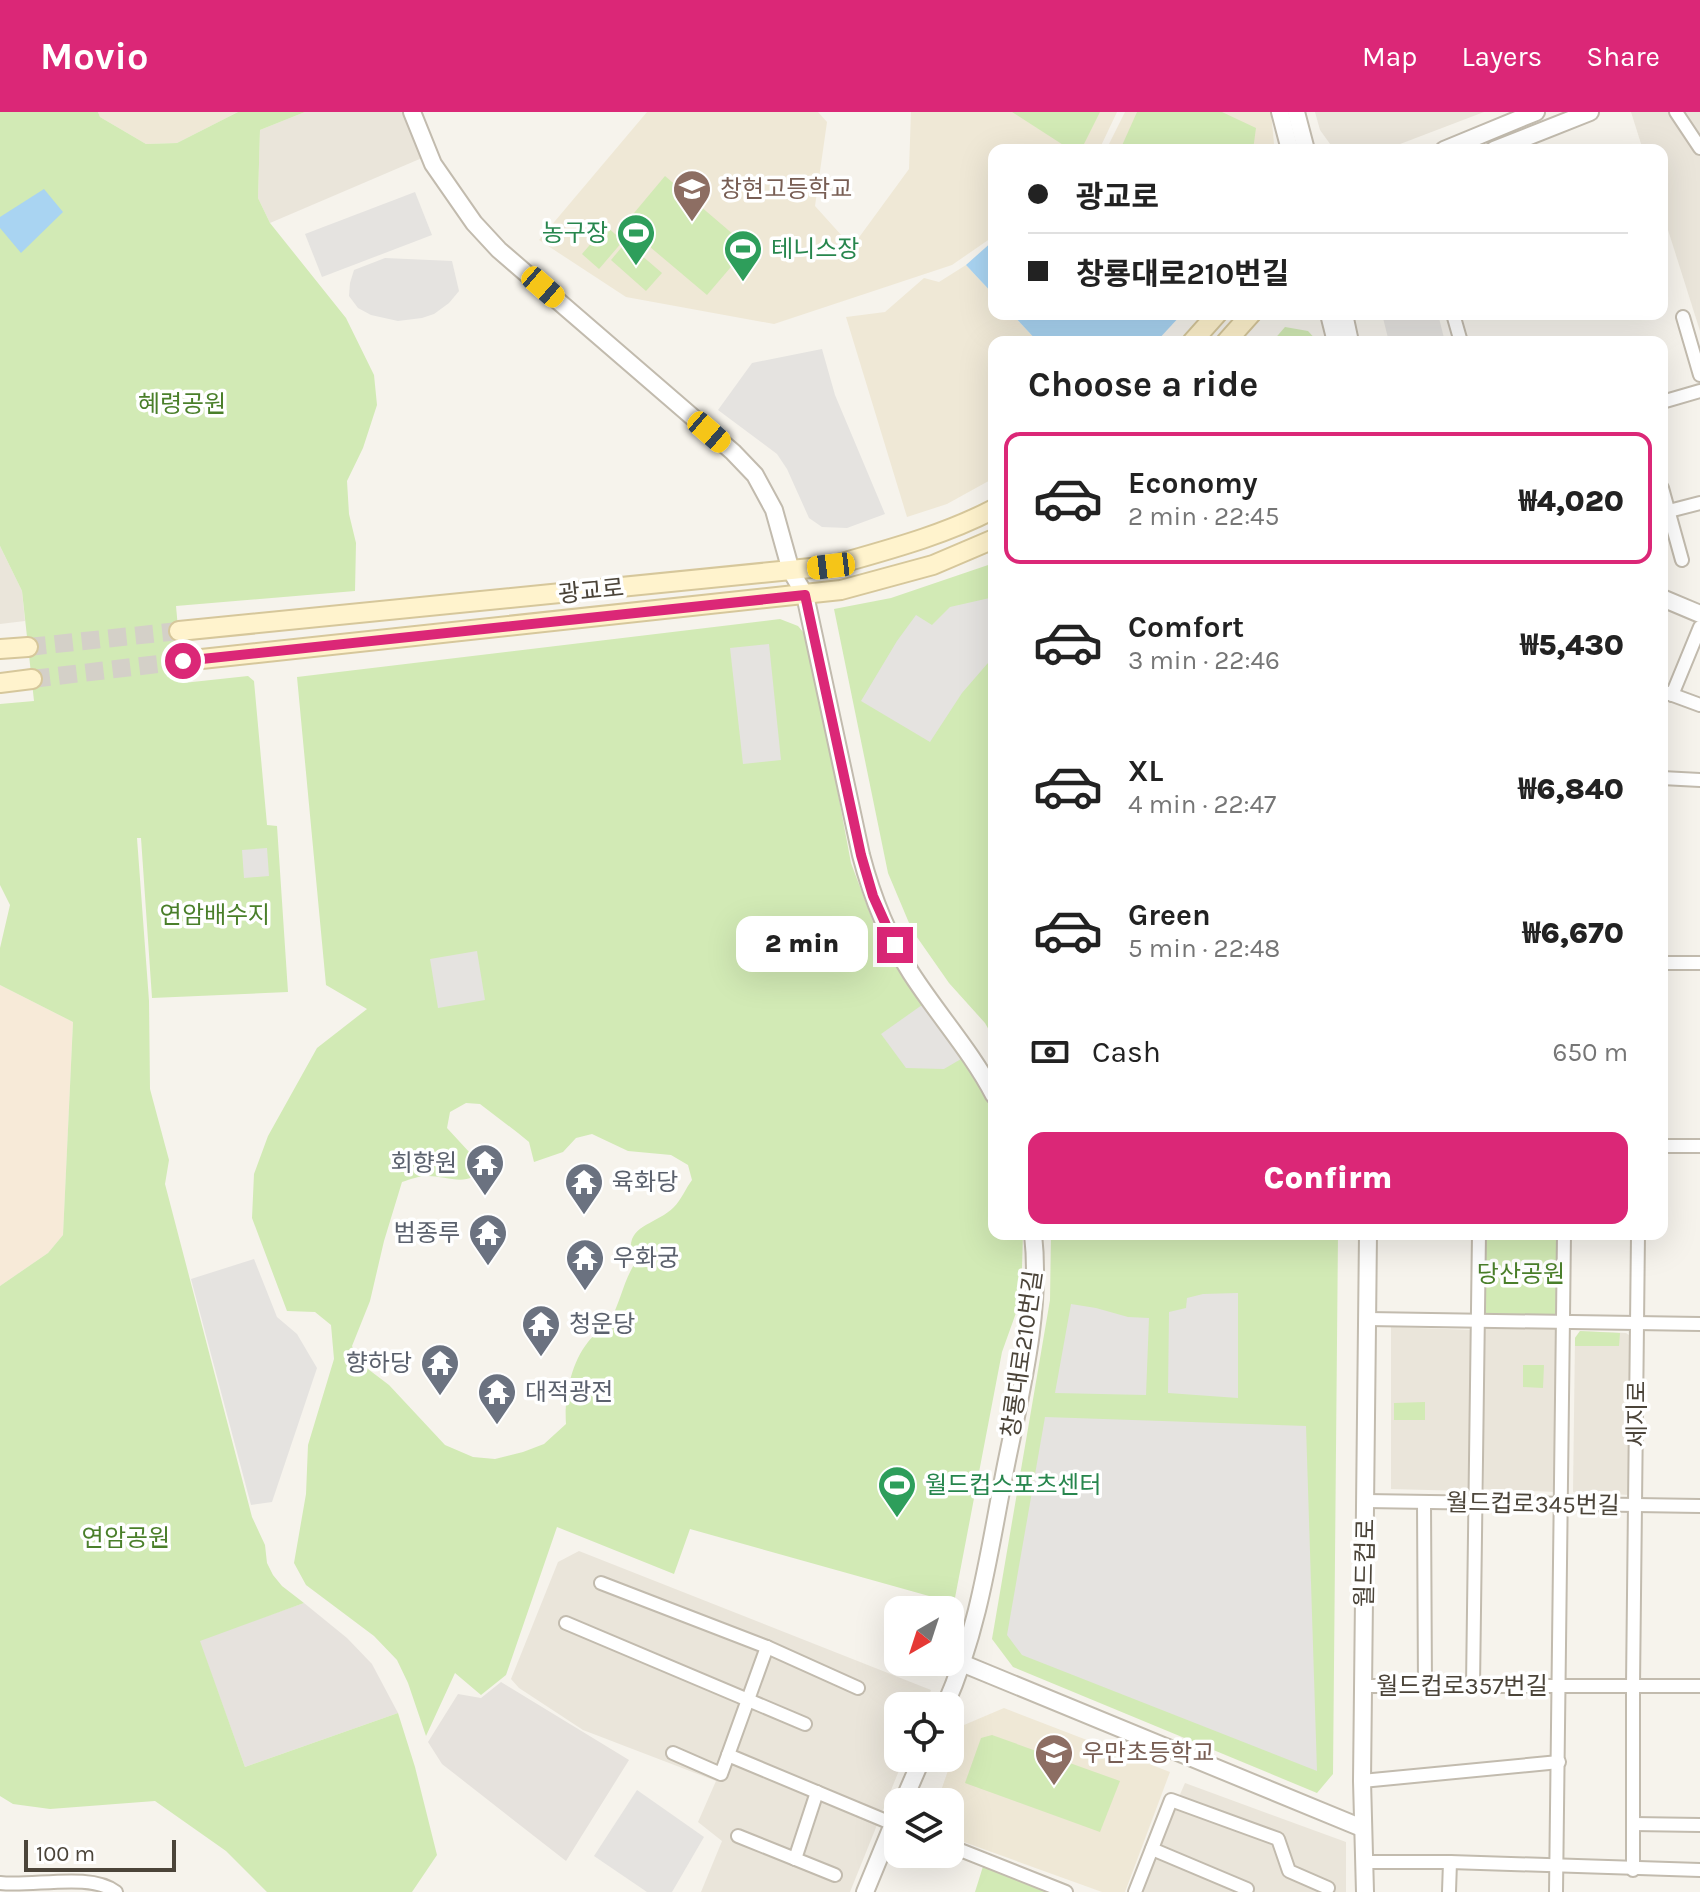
<!DOCTYPE html>
<meta charset="utf-8">
<style>
:root{--surface:#fff;--page:#f2f2f2;--text:#222;--muted:#767676;--line:#e0e0e0;--accent:#db2777}
body{margin:0;font-family:Karla,"Noto Sans KR",sans-serif;background:var(--page);color:var(--text);height:100vh;display:flex;flex-direction:column;font-size:30px;white-space:nowrap}
*{box-sizing:border-box;margin:0}
p{font-size:26px;color:var(--muted)}
.icon{flex:none;width:44px;height:44px;fill:none;stroke:currentColor;stroke-width:2;stroke-linecap:round;stroke-linejoin:round}
.map{position:relative;flex:1;overflow:hidden}
.drawer{position:absolute;left:988px;top:224px;width:680px;height:904px;display:flex;flex-direction:column;background:var(--surface);border-radius:16px;box-shadow:0 8px 32px #0002}
.drawer>*{flex:none}
.top-card{position:absolute;left:988px;top:32px;width:680px;height:176px;border-radius:16px;box-shadow:0 8px 32px #0002;display:grid;align-content:center;height:176px;padding:0 40px;background:var(--surface)}
.needle{width:52px;rotate:219deg}
.fabs{position:absolute;left:884px;top:1484px;display:grid;gap:16px}
.fabs a{display:grid;place-items:center;width:80px;height:80px;border-radius:16px;background:var(--surface);box-shadow:0 8px 32px #0002;font-size:40px}
.scale{position:absolute;left:24px;bottom:20px;width:152px;box-sizing:border-box;padding-left:8px;border:4px solid #4b4439;border-top:0;font-size:22px;line-height:28px;white-space:nowrap;color:#4b4439;-webkit-text-stroke:6px #fff;paint-order:stroke}
.end{position:absolute;width:36px;height:36px;margin:-18px;border:10px solid #db2777;background:#fff;box-shadow:0 0 0 4px #fff}
.from{border-radius:50%}
.bubble{position:absolute;height:56px;border-radius:16px;background:var(--surface);box-shadow:0 8px 32px #0002;font-size:26px;font-weight:800;line-height:56px;text-align:center}
.car{position:absolute;width:24px;height:48px;margin:-24px -12px;border-radius:10px;box-shadow:0 0 6px 2px #0007;background:linear-gradient(#f5c518 24%,#345 0 40%,#f5c518 0 76%,#345 0 86%,#f5c518 0)}
.top-card b{display:flex;align-items:center;gap:28px;height:76px;font-size:30px}
.top-card b+b{border-top:2px solid var(--line)}
.top-card i{width:20px;height:20px;background:var(--text)}
ul{padding:0;list-style:none}
li{display:flex;align-items:center;gap:24px;height:132px;margin:0 16px 12px;padding:0 24px;border:4px solid transparent;border-radius:16px}
li div{flex:1}
li b{display:block;font-size:30px}
li em{font-style:normal;font-weight:800}
li.current{border-color:var(--accent)}
li>.icon{width:72px;height:72px;stroke-width:1.5}
h2{padding:0 40px;font-size:36px;line-height:96px}
.pay{display:flex;align-items:center;gap:20px;height:88px;padding:0 40px;font-size:30px}
.pay p{margin-inline-start:auto}
.primary-button{display:flex;gap:16px;margin-top:auto;padding:16px 40px}
.primary-button a{flex:1;height:92px;border-radius:16px;background:var(--accent);color:#fff;font-size:32px;font-weight:800;line-height:92px;text-align:center}
header{display:flex;align-items:center;gap:48px;box-sizing:border-box;height:112px;padding:0 40px;background:var(--accent);color:#fff}
header strong{font-size:38px}
nav{display:flex;gap:44px;margin-inline-start:auto;font-size:28px}
.map>svg:first-child{display:block}
.residential{fill:#eae5da}
.commercial{fill:#f7ead8}
.industrial{fill:#e6e2dd}
.education{fill:#efe8d6}
.green{fill:#d2eab5;fill-rule:evenodd}
.parking{fill:#e5e3e0}
.water{fill:#a9d4f2}
.lines{fill:none;stroke-linecap:round;stroke-linejoin:round}
.secondary-tunnel{stroke:#d4d0c8;stroke-width:18;stroke-dasharray:18 9;stroke-linecap:butt}
.minor-casing{stroke:#c2bbae;stroke-width:16}
.tertiary-casing{stroke:#c2bbae;stroke-width:20}
.secondary-casing{stroke:#d6c79b;stroke-width:22}
.minor{stroke:#fff;stroke-width:12}
.tertiary{stroke:#fff;stroke-width:16}
.secondary{stroke:#fff3cd;stroke-width:18}
.route{stroke:#db2777;stroke-width:10}
.labels{text-anchor:middle;stroke-width:7;stroke-linejoin:round;paint-order:stroke}
.education-label{font-size:24px;fill:#785e54;stroke:#fff;text-anchor:start}
.leisure-label{font-size:24px;fill:#27864d;stroke:#fff;text-anchor:start}
.park-label{font-size:24px;fill:#4a7f2a;stroke:#fff}
.street-label{font-size:24px;fill:#4b4439;stroke:#fff}
.worship-label{font-size:24px;fill:#5b616d;stroke:#fff;text-anchor:start}
</style>
<header>
<strong>Movio</strong>
<nav><a>Map</a><a>Layers</a><a>Share</a></nav>
</header>
<div class="map">
<svg width="1700" height="1780" viewBox="0 0 1700 1780">
<rect width="100%" height="100%" fill="#f6f3ec"/>
<g class="residential">
<polygon points="305,0 402,0 422,46 270,111 258,86 260,18"/>
<polygon points="1315,0 1484,0 1387,37 1333,36 1320,18"/>
<polygon points="1631,0 1700,0 1700,219 1662,99 1662,38 1643,38"/>
<polygon points="0,434 22,479 25,509 0,512"/>
<polygon points="1391,1215 1473,1218 1471,1374 1465,1379 1391,1377"/>
<polygon points="1486,1216 1558,1217 1557,1380 1484,1377 1483,1219"/>
<polygon points="1580,1219 1626,1221 1633,1226 1630,1383 1573,1380 1575,1226"/>
<polygon points="579,1439 931,1578 925,1594 898,1594 898,1646 904,1646 850,1780 701,1780 722,1729 698,1710 716,1669 583,1618 519,1576 511,1567 558,1450"/>
<polygon points="1185,1671 1346,1730 1346,1780 1137,1780"/>
</g>
<polygon class="commercial" points="0,873 73,910 63,1123 48,1141 0,1174"/>
<g class="industrial">
<polygon points="304,1491 347,1526 372,1552 398,1601 245,1655 199,1528"/>
<polygon points="501,1570 629,1648 566,1749 442,1652 428,1630 458,1582 481,1586"/>
</g>
<g class="education">
<polygon points="98,0 238,0 177,31 146,32 100,5"/>
<polygon points="647,0 818,0 827,10 815,94 852,135 909,57 911,0 1117,0 1099,38 994,38 994,124 952,153 774,212 626,185 539,128"/>
<polygon points="1125,0 1271,0 1274,32 1272,38 1106,38"/>
<polygon points="966,153 994,183 994,202 1012,202 1038,230 994,230 994,366 947,392 907,405 846,205 885,200 924,166 939,170"/>
<polygon points="1004,1596 1170,1660 1125,1780 1102,1780 950,1725 950,1690 937,1690 964,1613"/>
</g>
<g class="green">
<polygon points="0,0 98,0 100,5 146,32 177,31 238,0 305,0 260,18 258,86 270,111 346,206 374,263 377,293 363,336 347,369 349,402 356,431 355,479 176,494 183,571 248,564 254,569 267,713 277,714 288,880 152,886 141,726 137,726 149,889 150,977 169,1048 165,1072 252,1405 265,1433 267,1451 273,1463 282,1474 304,1491 200,1529 245,1655 398,1601 415,1655 437,1743 412,1780 267,1780 226,1739 155,1689 50,1697 13,1692 0,1684 0,1174 48,1141 63,1123 73,910 0,873 0,836 10,793 0,773 0,592 34,589 22,479 0,434"/>
<polygon points="1012,0 1100,0 1081,38 1071,38"/>
<polygon points="1137,0 1222,0 1256,16 1253,38 1120,38"/>
<polygon points="665,64 748,135 707,183 624,113"/>
<polygon points="606,114 623,129 599,157 582,142"/>
<polygon points="626,130 662,161 646,179 611,148"/>
<polygon points="1285,215 1308,219 1318,230 1272,230"/>
<polygon points="994,451 994,927 985,911 949,871 912,818 888,761 834,497 891,486"/>
<path d="M780 507 798 514 809 527 851 751 881 831 968 946 994 991V1122H1023L1021 1187 1002 1240 954 1491 690 1417 674 1462 557 1415 506 1563 481 1583 455 1561 426 1624 408 1571 397 1548 374 1524 306 1473 294 1451 306 1382 308 1333 334 1247 331 1213 315 1200 287 1199 252 1106 254 1062 268 1024 317 936 367 897 326 873 297 565ZM466 991 480 992 518 1021 529 1030 534 1050 563 1040 576 1026 592 1022 628 1039 671 1043 688 1053 692 1068C686 1076 681 1088 674 1095 654 1115 619 1113 635 1151 623 1170 620 1192 610 1208 605 1216 594 1222 588 1230 571 1251 564 1286 566 1312L544 1332 523 1340 495 1347 473 1345 445 1333 389 1273 360 1251 352 1234 370 1189 384 1129 402 1070C411 1067 419 1064 428 1064 448 1064 471 1077 482 1054L447 1016 450 1000Z"/>
<polygon points="1051,1122 1338,1122 1333,1662 1317,1681 1013,1555 992,1527 1050,1188"/>
<polygon points="1486,1122 1557,1122 1556,1203 1485,1202"/>
<polygon points="1580,1219 1620,1221 1619,1234 1575,1234 1575,1226"/>
<polygon points="1523,1253 1544,1253 1543,1276 1523,1275"/>
<polygon points="1425,1290 1425,1308 1394,1308 1394,1291"/>
<polygon points="992,1623 1120,1669 1100,1720 965,1671 981,1626"/>
<polygon points="985,1748 1058,1780 975,1780"/>
</g>
<g class="parking">
<polygon points="415,80 432,123 322,165 305,122"/>
<polygon points="385,146 452,149 459,179 449,191 434,202 422,206 398,209 371,203 358,196 349,184 350,171 354,158"/>
<polygon points="1382,202 1438,202 1445,230 1389,230"/>
<polygon points="822,237 835,283 885,402 847,416 822,415 809,406 787,357 777,342 718,298 752,251"/>
<polygon points="994,485 994,544 962,581 930,630 861,589 897,529 916,503 932,513 950,495"/>
<polygon points="769,532 781,648 743,652 730,536"/>
<polygon points="267,736 269,764 244,766 242,738"/>
<polygon points="477,839 485,888 438,896 430,847"/>
<polygon points="922,893 961,947 944,957 906,956 881,922"/>
<polygon points="254,1147 277,1205 297,1222 317,1256 272,1390 251,1393 191,1167"/>
<polygon points="1238,1181 1238,1286 1168,1281 1169,1200 1186,1196 1187,1186 1203,1182"/>
<polygon points="1071,1192 1096,1196 1128,1205 1149,1206 1146,1283 1055,1281"/>
<polygon points="1045,1305 1306,1314 1317,1659 1022,1543 1007,1523"/>
<polygon points="637,1678 704,1725 672,1780 647,1780 594,1744"/>
</g>
<g class="water">
<polygon points="44,77 63,100 21,141 0,116 0,105"/>
<polygon points="994,128 994,183 966,153"/>
<polygon points="1012,202 1182,202 1156,230 1038,230"/>
</g>
<g class="lines">
<g class="secondary-tunnel">
<polyline points="28,535 179,519"/>
<polyline points="32,567 183,549"/>
</g>
<defs>
<g id="minor">
<polyline points="1676,0 1700,36"/>
<polyline points="1453,202 1461,230"/>
<polyline points="1683,205 1700,263"/>
<polyline points="1662,290 1700,279"/>
<polyline points="1662,376 1682,448"/>
<polyline points="1669,399 1700,391"/>
<polyline points="1662,579 1700,593"/>
<polyline points="1672,583 1700,515"/>
<polyline points="1662,666 1700,668"/>
<polyline points="1662,851 1700,851"/>
<polyline points="1662,1034 1700,1034"/>
<polyline points="1368,1207 1700,1212"/>
<polyline points="1366,1389 1700,1394"/>
<polyline points="1424,1391 1425,1574"/>
<polyline points="601,1471 767,1535 858,1576"/>
<polyline points="566,1511 805,1612"/>
<polyline points="1364,1574 1700,1574"/>
<polyline points="1473,1574 1479,1122"/>
<polyline points="673,1641 721,1662 728,1643 898,1714"/>
<polyline points="728,1643 767,1535"/>
<polyline points="1362,1669 1559,1650"/>
<polyline points="1633,1712 1700,1713"/>
<polyline points="738,1724 835,1763"/>
<polyline points="950,1734 1066,1780"/>
<polyline points="1152,1737 1247,1777"/>
<polyline points="795,1747 817,1680"/>
<polyline points="1364,1750 1450,1750 1700,1758"/>
<polyline points="1633,1758 1633,1573 1638,1122"/>
<path d="M0 1771C33 1775 90 1760 116 1780"/>
<polyline points="1135,1780 1171,1688 1278,1727 1289,1759 1328,1776"/>
<polyline points="1449,1780 1450,1750"/>
<polyline points="1556,1780 1564,1122"/>
</g>
<g id="tertiary">
<path d="M412 0 433 52 474 111 499 138 733 340 755 363 774 398 791 459 805 483 861 743C872 785 888 825 911 861 938 903 971 939 994 983"/>
<polyline points="1280,0 1290,38"/>
<polyline points="1296,0 1306,38"/>
<polyline points="1444,38 1536,0"/>
<polyline points="1494,38 1590,0"/>
<polyline points="1329,202 1336,230"/>
<polyline points="1344,202 1350,230"/>
<polyline points="1662,486 1700,502"/>
<polyline points="964,1552 1362,1716"/>
<path d="M945 1594C979 1517 989 1440 1005 1358 1020 1282 1042 1200 1033 1122"/>
<polyline points="903,1690 922,1646"/>
<polyline points="865,1780 898,1700"/>
<polyline points="1365,1780 1362,1669 1368,1122"/>
</g>
<g id="secondary">
<polyline points="1192,230 1217,202"/>
<polyline points="1226,230 1251,202"/>
<path d="M179 519 831 454C887 438 942 424 994 397"/>
<polyline points="0,537 28,535"/>
<polyline points="183,549 841,478 933,453 994,427"/>
<polyline points="0,571 32,567"/>
</g>
</defs>
<use href="#minor" class="minor-casing"/>
<use href="#tertiary" class="tertiary-casing"/>
<use href="#secondary" class="secondary-casing"/>
<use href="#minor" class="minor"/>
<use href="#tertiary" class="tertiary"/>
<use href="#secondary" class="secondary"/>
</g>
<g class="lines">
<polyline class="route" points="183,549 805,483 861,743 873,784 895,833"/>
</g>
<defs>
<symbol id="school-pin" viewBox="-11 -11 22 30"><path d="M0 17L-7.5 6A9.5 9.5 0 1 1 7.5 6Z" fill="#8d6e63" stroke="#fff"/><path d="M0-5L7-2L0 1L-7-2ZM-4 1L0 2.5L4 1V4Q0 6-4 4Z" fill="#fff"/></symbol>
<symbol id="stadium-pin" viewBox="-11 -11 22 30"><path d="M0 17L-7.5 6A9.5 9.5 0 1 1 7.5 6Z" fill="#2e9e5b" stroke="#fff"/><path d="M0-5a6.5 5 0 1 0 0 10a6.5 5 0 1 0 0-10ZM-3.5-1.8h7v3.6h-7Z" fill="#fff"/></symbol>
<symbol id="temple-pin" viewBox="-11 -11 22 30"><path d="M0 17L-7.5 6A9.5 9.5 0 1 1 7.5 6Z" fill="#6b7280" stroke="#fff"/><path d="M0-6L5-2H3V0L6.5 2.5H4V6H1.5V3h-3V6H-4V2.5H-6.5L-3 0V-2H-5Z" fill="#fff"/></symbol>
</defs>
<g fill-rule="evenodd">
<use href="#school-pin" x="670" y="55" width="44" height="60"/>
<use href="#stadium-pin" x="614" y="99" width="44" height="60"/>
<use href="#stadium-pin" x="721" y="115" width="44" height="60"/>
<use href="#temple-pin" x="463" y="1029" width="44" height="60"/>
<use href="#temple-pin" x="562" y="1048" width="44" height="60"/>
<use href="#temple-pin" x="466" y="1099" width="44" height="60"/>
<use href="#temple-pin" x="563" y="1124" width="44" height="60"/>
<use href="#temple-pin" x="519" y="1190" width="44" height="60"/>
<use href="#temple-pin" x="418" y="1229" width="44" height="60"/>
<use href="#temple-pin" x="475" y="1258" width="44" height="60"/>
<use href="#stadium-pin" x="875" y="1351" width="44" height="60"/>
<use href="#school-pin" x="1032" y="1619" width="44" height="60"/>
</g>
<g class="labels">
<g class="education-label">
<text x="720" y="85">창현고등학교</text>
<text x="1082" y="1649">우만초등학교</text>
</g>
<g class="leisure-label">
<text x="608" y="129" text-anchor="end">농구장</text>
<text x="771" y="145">테니스장</text>
<text x="925" y="1381">월드컵스포츠센터</text>
</g>
<g class="park-label">
<text x="182" y="300">혜령공원</text>
<text x="215" y="811">연암배수지</text>
<text x="1521" y="1170">당산공원</text>
<text x="126" y="1434">연암공원</text>
</g>
<g class="street-label">
<text transform="translate(591 479) rotate(-6)" y="8">광교로</text>
<text transform="translate(1022 1242) rotate(-82)" y="8">창룡대로210번길</text>
<text transform="translate(1637 1302) rotate(-90)" y="8">세지로</text>
<text transform="translate(1533 1392) rotate(1)" y="8">월드컵로345번길</text>
<text transform="translate(1365 1451) rotate(-89)" y="8">월드컵로</text>
<text x="1462" y="1582">월드컵로357번길</text>
</g>
<g class="worship-label">
<text x="457" y="1059" text-anchor="end">회향원</text>
<text x="612" y="1078">육화당</text>
<text x="460" y="1129" text-anchor="end">범종루</text>
<text x="613" y="1154">우화궁</text>
<text x="569" y="1220">청운당</text>
<text x="412" y="1259" text-anchor="end">향하당</text>
<text x="525" y="1288">대적광전</text>
</g>
</g>
</svg>
<div class="fabs">
<a><svg class="needle" viewBox="-14 -14 28 28"><path d="M0-13l5 13h-10z" fill="#e53935"/><path d="M0 13l5-13h-10z" fill="#767676"/></svg></a>
<a><svg class="icon" aria-label="locate" viewBox="0 0 24 24"><circle cx="12" cy="12" r="6"/><path d="M12 2v4M12 18v4M2 12h4M18 12h4"/></svg></a>
<a><svg class="icon" aria-label="layers" viewBox="0 0 24 24"><path d="M12 4l9 5-9 5-9-5zM3 14l9 5 9-5"/></svg></a>
</div>
<div class="scale">100 m</div>
<i class="end from" style="left:183px;top:549px"></i>
<i class="end" style="left:895px;top:833px"></i>
<div class="bubble" style="left:736px;top:804px;width:132px">2 min</div>
<i class="car" style="left:543px;top:175px;rotate:131deg"></i>
<i class="car" style="left:709px;top:320px;rotate:131deg"></i>
<i class="car" style="left:831px;top:454px;rotate:263deg"></i>
<div class="top-card">
<b><i class="from"></i>광교로</b>
<b><i></i>창룡대로210번길</b>
</div>
<section class="drawer">
<h2>Choose a ride</h2>
<ul>
<li class="current"><svg class="icon" aria-label="car" viewBox="0 0 24 24"><path d="M5 17H2v-5l4-1 3-4h7l3 4 3 1v5h-3M9 17h6M6 11h13"/><circle cx="7" cy="17" r="2"/><circle cx="17" cy="17" r="2"/></svg><div><b>Economy</b><p>2 min · 22:45</p></div><em>₩4,020</em></li>
<li><svg class="icon" aria-label="car" viewBox="0 0 24 24"><path d="M5 17H2v-5l4-1 3-4h7l3 4 3 1v5h-3M9 17h6M6 11h13"/><circle cx="7" cy="17" r="2"/><circle cx="17" cy="17" r="2"/></svg><div><b>Comfort</b><p>3 min · 22:46</p></div><em>₩5,430</em></li>
<li><svg class="icon" aria-label="car" viewBox="0 0 24 24"><path d="M5 17H2v-5l4-1 3-4h7l3 4 3 1v5h-3M9 17h6M6 11h13"/><circle cx="7" cy="17" r="2"/><circle cx="17" cy="17" r="2"/></svg><div><b>XL</b><p>4 min · 22:47</p></div><em>₩6,840</em></li>
<li><svg class="icon" aria-label="car" viewBox="0 0 24 24"><path d="M5 17H2v-5l4-1 3-4h7l3 4 3 1v5h-3M9 17h6M6 11h13"/><circle cx="7" cy="17" r="2"/><circle cx="17" cy="17" r="2"/></svg><div><b>Green</b><p>5 min · 22:48</p></div><em>₩6,670</em></li>
</ul>
<div class="pay"><svg class="icon" aria-label="cash" viewBox="0 0 24 24"><path d="M3 7h18v10H3z"/><circle cx="12" cy="12" r="2"/></svg>Cash<p>650 m</p></div>
<div class="primary-button"><a>Confirm</a></div>
</section>
</div>
